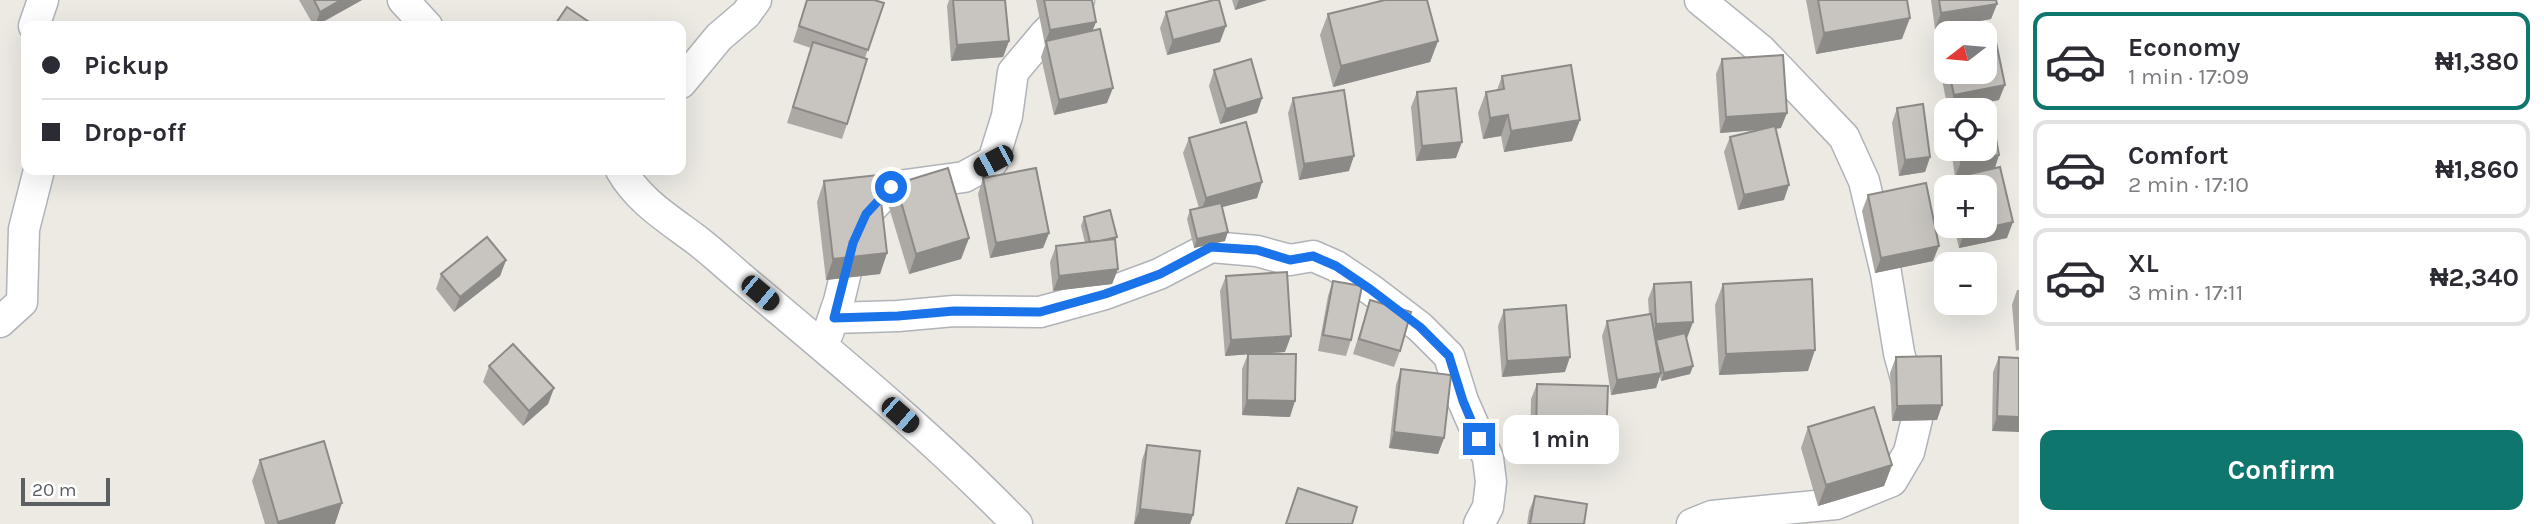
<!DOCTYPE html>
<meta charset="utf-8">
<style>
:root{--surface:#fff;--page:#f2f2f3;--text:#2b2b33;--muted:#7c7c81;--line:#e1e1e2;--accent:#0f766e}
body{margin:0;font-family:Karla,sans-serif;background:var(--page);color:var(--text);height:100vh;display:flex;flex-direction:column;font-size:26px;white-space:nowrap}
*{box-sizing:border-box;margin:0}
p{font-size:23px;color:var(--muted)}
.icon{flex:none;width:38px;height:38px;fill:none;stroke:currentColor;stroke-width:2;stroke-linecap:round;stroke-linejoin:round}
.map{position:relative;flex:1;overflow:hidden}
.details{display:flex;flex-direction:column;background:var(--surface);width:525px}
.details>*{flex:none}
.banner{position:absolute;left:21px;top:21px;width:665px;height:154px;border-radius:14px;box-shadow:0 7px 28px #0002;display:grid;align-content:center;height:154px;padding:0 21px;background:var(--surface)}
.needle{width:46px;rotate:254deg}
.fabs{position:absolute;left:1934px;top:21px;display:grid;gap:14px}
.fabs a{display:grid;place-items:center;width:63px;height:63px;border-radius:14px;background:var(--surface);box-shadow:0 7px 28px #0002;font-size:35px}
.scale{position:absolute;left:21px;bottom:18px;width:89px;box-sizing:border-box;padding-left:7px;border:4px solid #5b5f62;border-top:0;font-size:19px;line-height:24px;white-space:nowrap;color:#5b5f62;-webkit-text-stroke:5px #fff;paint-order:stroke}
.end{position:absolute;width:32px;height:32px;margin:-16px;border:9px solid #1a73e8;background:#fff;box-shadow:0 0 0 4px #fff}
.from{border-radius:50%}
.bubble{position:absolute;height:49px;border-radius:14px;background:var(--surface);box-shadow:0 7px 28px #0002;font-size:23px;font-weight:700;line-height:49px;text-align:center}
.car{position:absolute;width:21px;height:42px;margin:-21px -10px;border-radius:9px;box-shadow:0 0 5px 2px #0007;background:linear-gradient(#222 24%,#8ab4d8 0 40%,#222 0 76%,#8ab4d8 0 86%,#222 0)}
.banner b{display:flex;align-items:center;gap:24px;height:66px;font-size:26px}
.banner b+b{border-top:2px solid var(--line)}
.banner i{width:18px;height:18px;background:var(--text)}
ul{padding:12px 0 0;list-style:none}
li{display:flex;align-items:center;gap:21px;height:98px;margin:0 14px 10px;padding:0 7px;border:4px solid var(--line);border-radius:14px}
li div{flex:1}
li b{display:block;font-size:26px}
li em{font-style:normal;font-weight:700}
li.selected{border-color:var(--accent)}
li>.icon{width:63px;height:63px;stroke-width:1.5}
.button{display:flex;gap:14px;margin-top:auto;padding:14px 21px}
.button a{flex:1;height:80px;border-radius:14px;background:var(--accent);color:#fff;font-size:28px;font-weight:700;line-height:80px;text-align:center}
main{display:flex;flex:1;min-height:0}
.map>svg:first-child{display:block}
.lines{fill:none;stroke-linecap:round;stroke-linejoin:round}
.street-casing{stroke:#b0b3b7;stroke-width:33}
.street{stroke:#fff;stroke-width:30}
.wall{fill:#aca9a5}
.shaded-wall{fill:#8c8a86}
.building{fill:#c8c5c0;stroke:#8c8a86;stroke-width:2}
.route{stroke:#1a73e8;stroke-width:9}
</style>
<main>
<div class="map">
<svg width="2019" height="524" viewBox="0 0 2019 524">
<rect width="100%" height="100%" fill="#eceae3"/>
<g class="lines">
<defs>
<g id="street">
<polyline points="403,0 427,26"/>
<polyline points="34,26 43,0"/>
<polyline points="681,83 719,37 746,14 756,0"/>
<path d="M621 170C638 200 667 218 694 238 710 250 724 263 739 276 834 356 931 435 1017 524"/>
<polyline points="834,318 898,316 954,311 1040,312 1105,294 1159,274 1211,247 1257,251 1290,260 1313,256 1336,266 1370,289 1420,327 1449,356 1463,401 1488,458 1491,482 1488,507 1479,524"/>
<polyline points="0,322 22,302 24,229 39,170"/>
<polyline points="828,333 839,301 853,243 866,214 891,187 964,177 993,161 1007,116 1013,72 1045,34 1079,0"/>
<polyline points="1692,524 1712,516 1836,504 1892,481 1909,452 1917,419 1899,353 1886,273 1864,181 1844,137 1761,50 1700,0"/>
</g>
</defs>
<use href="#street" class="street-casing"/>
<use href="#street" class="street"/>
</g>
<g class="wall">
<polygon points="299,0 362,0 316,26 314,26"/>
<polygon points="807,0 874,0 884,3 865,58 847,124 842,139 787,123 811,48 793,42"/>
<polygon points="949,0 1005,0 1009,41 1003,57 951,61 947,6"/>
<polygon points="1036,0 1092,0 1096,22 1092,31 1107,103 1054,115 1041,57 1045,45"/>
<polygon points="1232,0 1267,0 1235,10"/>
<polygon points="1806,0 1907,0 1902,39 1816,54"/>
<polygon points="1931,0 1996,0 1997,4 1991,19 1935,29"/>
<polygon points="1166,12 1220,42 1167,55 1160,28"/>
<polygon points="1328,14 1438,41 1430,62 1333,87 1320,35"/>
<polygon points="1946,38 1946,72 1984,72 1999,100 1948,110 1937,54 1943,39"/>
<polygon points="1722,59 1781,128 1776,129 1784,200 1738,210 1724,152 1730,137 1759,130 1720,133 1716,74"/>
<polygon points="1214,70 1262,98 1257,113 1220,124 1209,86"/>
<polygon points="1502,76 1572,141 1504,152 1501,136 1483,139 1478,113 1486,92 1497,90"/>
<polygon points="1417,92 1456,158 1416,161 1411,107"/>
<polygon points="1293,98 1349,171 1299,180 1288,113"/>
<polygon points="1897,108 1930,157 1925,172 1899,176 1892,123"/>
<polygon points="1189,138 1262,182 1257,198 1222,207 1225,241 1194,248 1187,219 1190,210 1199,208 1183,153"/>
<polygon points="1951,149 1984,149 1999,155 1995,168 2007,238 1959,248 1954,226 1984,226 1984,187 1948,187 1952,178 1955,177"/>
<polygon points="983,178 1049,233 1043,248 990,258 978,194"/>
<polygon points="824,181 887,253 880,274 826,280 817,202"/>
<polygon points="896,184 969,238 961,259 909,274 888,204"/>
<polygon points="1868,195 1933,261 1875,273 1862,211"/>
<polygon points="1084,217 1117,237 1115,241 1118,269 1112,284 1053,291 1050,262 1056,246 1085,243 1081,226"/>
<polygon points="506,260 500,276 454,312 436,289 441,274"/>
<polygon points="1226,276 1285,352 1252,354 1290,417 1242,415 1242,369 1248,354 1225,356 1220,291"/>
<polygon points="1333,281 1351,340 1346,356 1318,351 1328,296"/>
<polygon points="1654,284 1693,322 1687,338 1686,338 1693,366 1690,374 1661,381 1660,376 1656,388 1611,395 1602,336 1607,321 1649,314 1648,299"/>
<polygon points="1723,284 1808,371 1719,375 1715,305"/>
<polygon points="2017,290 2019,290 2019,350 2016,351 2012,305"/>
<polygon points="1370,300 1400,351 1394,367 1353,354"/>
<polygon points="1504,310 1565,372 1502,377 1498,326"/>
<polygon points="1896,357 1942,405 1937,420 1892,421 1890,373"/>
<polygon points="1999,357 2019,358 1992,431 1993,372"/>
<polygon points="489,366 554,388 548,404 523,426 483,382"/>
<polygon points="1401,369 1444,438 1438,454 1389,448 1396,385"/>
<polygon points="1537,384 1606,441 1601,456 1530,454 1531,399"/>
<polygon points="1808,427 1892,465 1884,486 1818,506 1801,448"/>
<polygon points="1147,445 1193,515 1190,524 1134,524 1142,460"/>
<polygon points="260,460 335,524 265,524 252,481"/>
<polygon points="1535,496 1584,524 1527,524 1529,511"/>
</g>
<g class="shaded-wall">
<polygon points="341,0 362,0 315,26 320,12"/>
<polygon points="1239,0 1267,0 1235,10"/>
<polygon points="1997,4 1991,19 1935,29 1941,13"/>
<polygon points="1910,18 1902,39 1816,54 1824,33"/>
<polygon points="1096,22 1090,37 1046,41 1044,45 1050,30"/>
<polygon points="1226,26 1220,42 1167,55 1173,40"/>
<polygon points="1009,41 1003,57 951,61 957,45"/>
<polygon points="1438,41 1430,62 1333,87 1341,66"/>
<polygon points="2005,85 1999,100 1948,110 1954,95"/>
<polygon points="1113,88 1107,103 1054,115 1059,100"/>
<polygon points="1262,98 1257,113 1220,124 1226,109"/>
<polygon points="1787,113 1781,128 1720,133 1726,117"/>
<polygon points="1508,115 1501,136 1483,139 1490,118"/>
<polygon points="1580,120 1572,141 1504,152 1511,131"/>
<polygon points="1462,142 1456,158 1416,161 1422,146"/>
<polygon points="1999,155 1994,170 1955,177 1961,162"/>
<polygon points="1354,156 1349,171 1299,180 1304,164"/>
<polygon points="1930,157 1925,172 1899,176 1905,160"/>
<polygon points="1262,182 1257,198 1200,213 1206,198"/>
<polygon points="1789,185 1784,200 1738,210 1744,195"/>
<polygon points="2013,222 2007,238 1959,248 1964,233"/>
<polygon points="1228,232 1225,241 1194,248 1197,239"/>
<polygon points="1049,233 1043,248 990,258 996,243"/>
<polygon points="969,238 961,259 909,274 916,254"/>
<polygon points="1939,246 1933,261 1875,273 1881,258"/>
<polygon points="887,253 880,274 826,280 833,259"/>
<polygon points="506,260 500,276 454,312 460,297"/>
<polygon points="1118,269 1112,284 1053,291 1059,276"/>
<polygon points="1693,322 1687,338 1650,339 1656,324"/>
<polygon points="1291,336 1285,352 1225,356 1231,340"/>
<polygon points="1815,350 1808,371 1719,375 1726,354"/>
<polygon points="1570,357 1565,372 1502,377 1507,361"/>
<polygon points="1693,366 1690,374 1661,381 1664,373"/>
<polygon points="1661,373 1656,388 1611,395 1617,380"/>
<polygon points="554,388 548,404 523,426 529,411"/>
<polygon points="1247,400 1295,401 1290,417 1242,415"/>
<polygon points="1942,405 1937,420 1892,421 1897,406"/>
<polygon points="1997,416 2019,417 2019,432 1992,431"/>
<polygon points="1394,432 1444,438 1438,454 1389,448"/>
<polygon points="1536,438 1606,441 1601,456 1530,454"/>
<polygon points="1892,465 1884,486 1818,506 1826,485"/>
<polygon points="342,503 335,524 277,524 278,522"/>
<polygon points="1140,509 1193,515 1190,524 1134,524"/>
</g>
<g class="building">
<polygon points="314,0 341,0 320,12"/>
<polygon points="807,0 874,0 884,3 868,50 799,26"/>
<polygon points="953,0 1005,0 1009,41 957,45"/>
<polygon points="1044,0 1092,0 1096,22 1050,30"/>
<polygon points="1214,0 1219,0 1226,26 1173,40 1166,12"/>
<polygon points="1385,0 1427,0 1438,41 1341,66 1328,14"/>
<polygon points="1818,0 1907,0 1910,18 1824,33"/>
<polygon points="1939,0 1996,0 1997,4 1941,13"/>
<polygon points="567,7 595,26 554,26"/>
<polygon points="1993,28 2005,85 1954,95 1949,72 1984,72 1984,33 1968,33"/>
<polygon points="1100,29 1113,88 1059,100 1046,41"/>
<polygon points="1946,38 1946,56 1943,39"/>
<polygon points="813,42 867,59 847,124 793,107"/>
<polygon points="1783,55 1787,113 1726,117 1722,59"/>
<polygon points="1251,59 1262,98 1226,109 1214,70"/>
<polygon points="1571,65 1580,120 1511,131 1508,115 1490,118 1486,92 1504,89 1502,76"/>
<polygon points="1456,88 1462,142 1422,146 1417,92"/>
<polygon points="1344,90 1354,156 1304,164 1293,98"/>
<polygon points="1923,104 1930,157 1905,160 1897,108"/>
<polygon points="1246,122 1262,182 1206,198 1189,138"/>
<polygon points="1775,126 1789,185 1744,195 1730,137"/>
<polygon points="1994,128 1999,155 1961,162 1958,149 1984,149 1984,129"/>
<polygon points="2000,167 2013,222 1964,233 1963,226 1984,226 1984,187 1954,187 1952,178"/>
<polygon points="948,168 969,238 916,254 896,184"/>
<polygon points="1036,168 1049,233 996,243 983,178"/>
<polygon points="878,175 887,253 833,259 824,181"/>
<polygon points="1926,183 1939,246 1881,258 1868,195"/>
<polygon points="1221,203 1228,232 1197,239 1190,210"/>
<polygon points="1110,210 1117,237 1100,241 1090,242 1084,217"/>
<polygon points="487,237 506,260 460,297 441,274"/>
<polygon points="1115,239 1118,269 1059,276 1056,246"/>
<polygon points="1287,272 1291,336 1231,340 1226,276"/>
<polygon points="1812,279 1815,350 1726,354 1723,284"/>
<polygon points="1333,281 1362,286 1351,340 1323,335"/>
<polygon points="1691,282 1693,322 1656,324 1654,284"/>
<polygon points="1370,300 1411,312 1400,351 1359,339"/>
<polygon points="1566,305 1570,357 1507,361 1504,310"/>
<polygon points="1651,314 1661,373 1617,380 1607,321"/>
<polygon points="1685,333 1693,366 1664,373 1656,340"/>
<polygon points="513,344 554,388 529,411 489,366"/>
<polygon points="1248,354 1296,354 1295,401 1247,400"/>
<polygon points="1941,356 1942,405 1897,406 1896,357"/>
<polygon points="1999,357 2019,358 2019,417 1997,416"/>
<polygon points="1401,369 1451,375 1444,438 1394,432"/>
<polygon points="1537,384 1608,386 1606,441 1536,438"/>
<polygon points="1874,407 1892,465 1826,485 1808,427"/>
<polygon points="324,441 342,503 278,522 260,460"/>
<polygon points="1147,445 1200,451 1193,515 1140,509"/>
<polygon points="1298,488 1357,507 1352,524 1286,524"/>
<polygon points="1535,496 1587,504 1584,524 1530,524"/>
</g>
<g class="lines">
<polyline class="route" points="891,187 866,214 853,243 834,318 898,316 954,311 1040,312 1105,294 1160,274 1211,247 1257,250 1290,260 1313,256 1336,266 1370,289 1420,327 1449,356 1463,401 1479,439"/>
</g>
</svg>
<div class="fabs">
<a><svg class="needle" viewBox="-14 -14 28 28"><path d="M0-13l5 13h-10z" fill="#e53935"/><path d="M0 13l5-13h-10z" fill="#7c7c81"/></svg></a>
<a><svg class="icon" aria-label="locate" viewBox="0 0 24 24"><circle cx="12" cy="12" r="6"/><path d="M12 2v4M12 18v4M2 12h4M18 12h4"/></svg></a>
<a>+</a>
<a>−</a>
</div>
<div class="scale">20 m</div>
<i class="end from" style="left:891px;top:187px"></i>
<i class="end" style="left:1479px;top:439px"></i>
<div class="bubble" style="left:1503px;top:415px;width:116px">1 min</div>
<i class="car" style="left:993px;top:161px;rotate:242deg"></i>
<i class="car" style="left:760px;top:293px;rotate:130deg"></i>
<i class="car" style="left:900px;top:415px;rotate:131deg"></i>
<div class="banner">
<b><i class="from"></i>Pickup</b>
<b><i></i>Drop-off</b>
</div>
</div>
<section class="details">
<ul>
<li class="selected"><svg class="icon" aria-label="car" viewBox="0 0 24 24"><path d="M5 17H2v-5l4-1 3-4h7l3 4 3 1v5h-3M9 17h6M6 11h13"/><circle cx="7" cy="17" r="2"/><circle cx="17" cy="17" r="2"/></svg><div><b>Economy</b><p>1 min · 17:09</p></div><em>₦1,380</em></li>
<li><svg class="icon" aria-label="car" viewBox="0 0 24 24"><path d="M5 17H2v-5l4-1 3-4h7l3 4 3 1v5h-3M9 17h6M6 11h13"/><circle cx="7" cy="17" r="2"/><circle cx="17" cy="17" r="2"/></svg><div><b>Comfort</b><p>2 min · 17:10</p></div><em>₦1,860</em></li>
<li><svg class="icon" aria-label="car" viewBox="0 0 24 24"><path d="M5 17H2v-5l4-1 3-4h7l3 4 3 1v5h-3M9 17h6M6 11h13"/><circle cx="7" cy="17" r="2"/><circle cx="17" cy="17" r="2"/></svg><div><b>XL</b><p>3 min · 17:11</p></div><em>₦2,340</em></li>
</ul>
<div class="button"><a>Confirm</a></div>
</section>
</main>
